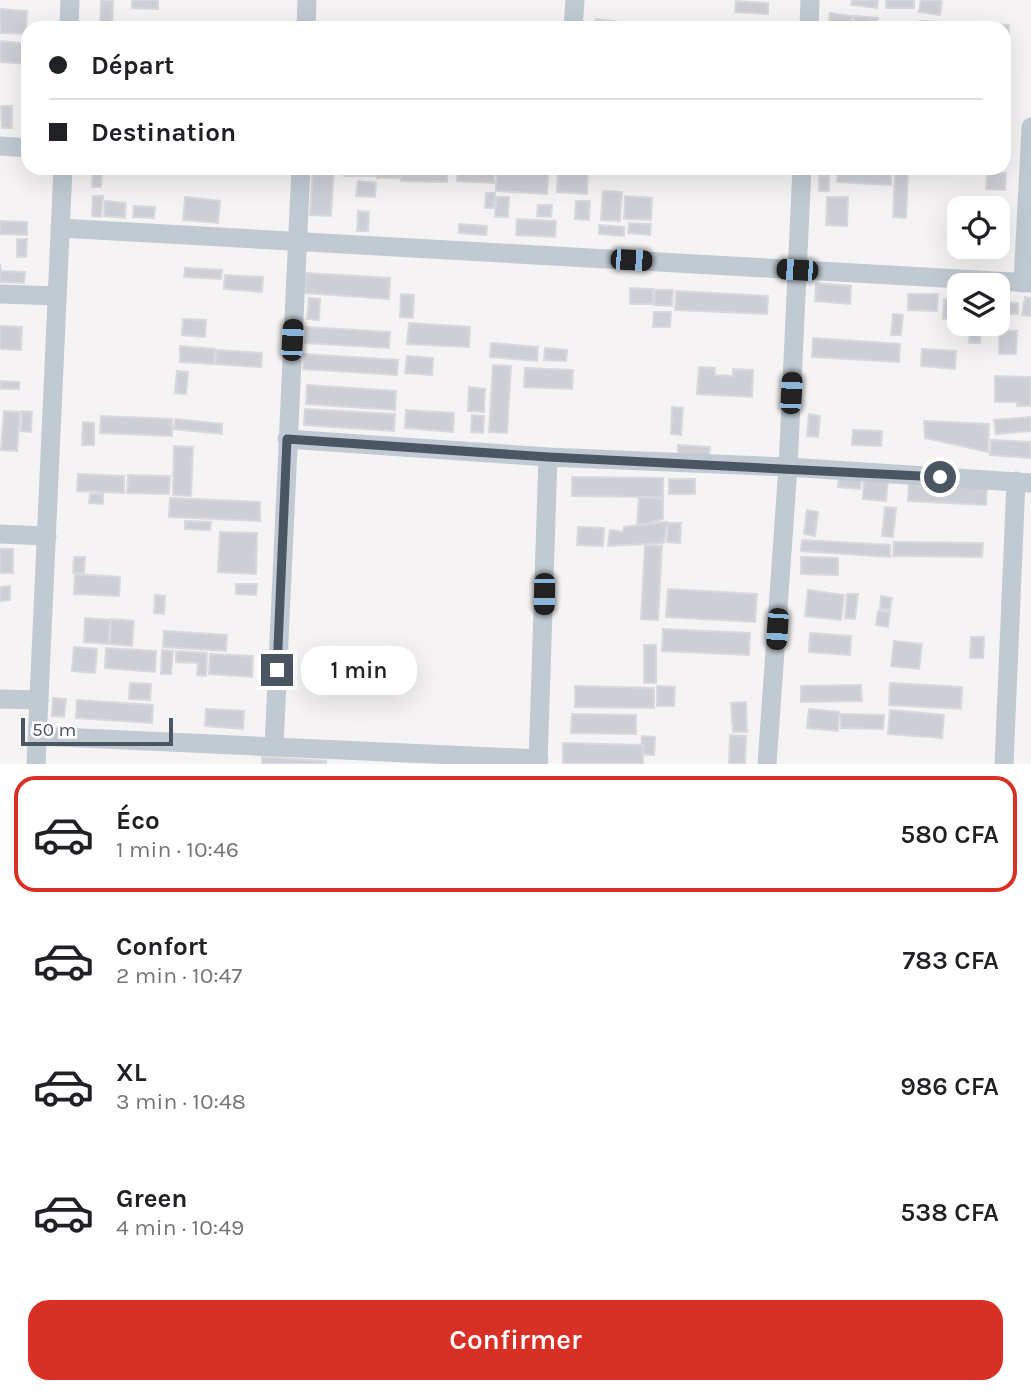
<!DOCTYPE html>
<html lang="fr">
<meta charset="utf-8">
<style>
:root{--surface:#fff;--page:#f6f6f6;--text:#202124;--muted:#757577;--line:#e0e0e0;--accent:#d93025}
body{margin:0;font-family:Karla,sans-serif;background:var(--page);color:var(--text);height:100vh;display:flex;flex-direction:column;font-size:26px;white-space:nowrap}
*{box-sizing:border-box;margin:0}
p{font-size:23px;color:var(--muted)}
.icon{flex:none;width:38px;height:38px;fill:none;stroke:currentColor;stroke-width:2;stroke-linecap:round;stroke-linejoin:round}
.map{position:relative;height:764px;overflow:hidden}
.drawer{display:flex;flex-direction:column;background:var(--surface);flex:1}
.drawer>*{flex:none}
.guide{position:absolute;left:21px;top:21px;width:990px;height:154px;border-radius:21px;box-shadow:0 7px 28px #0002;display:grid;align-content:center;height:154px;padding:0 28px;background:var(--surface)}
.fabs{position:absolute;left:947px;top:196px;display:grid;gap:14px}
.fabs a{display:grid;place-items:center;width:63px;height:63px;border-radius:14px;background:var(--surface);box-shadow:0 7px 28px #0002;font-size:35px}
.scale{position:absolute;left:21px;bottom:18px;width:152px;box-sizing:border-box;padding-left:7px;border:4px solid #4a5661;border-top:0;font-size:19px;line-height:24px;white-space:nowrap;color:#4a5661;-webkit-text-stroke:5px #fff;paint-order:stroke}
.end{position:absolute;width:32px;height:32px;margin:-16px;border:9px solid #4a5661;background:#fff;box-shadow:0 0 0 4px #fff}
.from{border-radius:50%}
.bubble{position:absolute;height:49px;border-radius:21px;background:var(--surface);box-shadow:0 7px 28px #0002;font-size:23px;font-weight:600;line-height:49px;text-align:center}
.car{position:absolute;width:21px;height:42px;margin:-21px -10px;border-radius:9px;box-shadow:0 0 5px 2px #0007;background:linear-gradient(#222 24%,#8ab4d8 0 40%,#222 0 76%,#8ab4d8 0 86%,#222 0)}
.guide b{display:flex;align-items:center;gap:24px;height:66px;font-size:26px}
.guide b+b{border-top:2px solid var(--line)}
.guide i{width:18px;height:18px;background:var(--text)}
ul{padding:12px 0 0;list-style:none}
li{display:flex;align-items:center;gap:21px;height:116px;margin:0 14px 10px;padding:0 14px;border:4px solid transparent;border-radius:21px}
li div{flex:1}
li b{display:block;font-size:26px}
li em{font-style:normal;font-weight:600}
li.current{border-color:var(--accent)}
li>.icon{width:63px;height:63px;stroke-width:1.5}
.button{display:flex;gap:14px;margin-top:auto;padding:14px 28px}
.button a{flex:1;height:80px;border-radius:21px;background:var(--accent);color:#fff;font-size:28px;font-weight:600;line-height:80px;text-align:center}
.map>svg:first-child{display:block}
.building{fill:#cdcfd5;stroke:#d7d9de;stroke-width:2}
.lines{fill:none;stroke-linecap:round;stroke-linejoin:round}
.minor{stroke:#c1cad2;stroke-width:19}
.route{stroke:#4a5661;stroke-width:9}
</style>
<div class="map">
<svg width="1031" height="764" viewBox="0 0 1031 764">
<rect width="100%" height="100%" fill="#f5f3f3"/>
<g class="building">
<polygon points="101,0 113,0 112,28 100,28"/>
<polygon points="132,0 158,0 158,9 132,8"/>
<polygon points="852,0 878,0 877,8 851,5"/>
<rect x="886" y="0" width="28" height="8"/>
<polygon points="921,0 942,0 940,15 919,12"/>
<polygon points="736,1 768,3 768,14 735,12"/>
<polygon points="0,9 27,11 26,34 0,33"/>
<polygon points="830,13 852,16 850,28 828,28"/>
<polygon points="854,16 878,18 877,28 853,28"/>
<polygon points="596,19 621,22 620,28 595,28"/>
<polygon points="920,21 1009,25 1009,43 1004,43 1004,28 919,28"/>
<polygon points="0,41 28,44 28,64 0,62"/>
<polygon points="1,106 12,106 12,128 2,128"/>
<polygon points="93,168 102,168 101,187 92,187"/>
<polygon points="184,168 256,168 256,172"/>
<polygon points="313,168 334,168 331,216 310,215"/>
<rect x="344" y="168" width="31" height="8"/>
<polygon points="378,168 400,168 400,178 377,178"/>
<polygon points="401,168 447,168 447,182 401,181"/>
<polygon points="458,168 494,168 494,183 457,181"/>
<polygon points="497,168 549,168 547,194 496,191"/>
<polygon points="558,168 588,168 587,194 557,192"/>
<polygon points="838,168 891,170 891,185 837,182"/>
<polygon points="895,171 908,171 906,218 893,217"/>
<polygon points="987,173 1006,173 1005,190 986,189"/>
<rect x="819" y="176" width="10" height="15"/>
<polygon points="358,181 376,183 375,197 356,196"/>
<polygon points="603,191 622,192 620,221 601,220"/>
<polygon points="486,193 495,193 494,208 485,208"/>
<polygon points="93,196 103,196 101,217 92,216"/>
<polygon points="625,196 652,198 651,220 624,219"/>
<polygon points="185,197 220,201 218,223 183,220"/>
<polygon points="496,197 509,197 508,217 495,217"/>
<polygon points="827,197 848,197 847,226 826,225"/>
<polygon points="105,201 126,203 125,218 104,216"/>
<polygon points="576,201 590,201 589,220 575,219"/>
<polygon points="538,205 552,205 551,217 537,216"/>
<polygon points="134,206 155,207 154,218 133,217"/>
<polygon points="358,211 369,212 368,231 357,231"/>
<polygon points="517,219 556,221 555,237 516,235"/>
<polygon points="0,221 27,222 27,235 0,234"/>
<polygon points="629,223 651,224 650,235 628,233"/>
<polygon points="459,224 487,226 486,235 459,233"/>
<polygon points="599,225 624,227 624,236 599,234"/>
<polygon points="950,226 959,226 959,247 969,248 949,247"/>
<polygon points="17,239 27,239 26,257 17,257"/>
<polygon points="0,264 1,271 25,272 24,283 0,282"/>
<polygon points="185,268 222,270 221,279 184,277"/>
<polygon points="306,273 390,278 389,299 305,293"/>
<polygon points="225,275 263,277 262,292 224,289"/>
<polygon points="816,283 851,286 850,304 815,301"/>
<polygon points="630,288 653,289 653,304 630,304"/>
<polygon points="655,290 673,290 672,306 654,305"/>
<polygon points="676,291 768,296 767,314 675,310"/>
<polygon points="401,294 414,295 413,318 400,317"/>
<polygon points="908,294 938,294 937,311 908,310"/>
<polygon points="1025,297 1031,298 1031,316 1022,315"/>
<polygon points="309,298 320,299 319,320 307,319"/>
<polygon points="944,299 959,299 959,319 943,319"/>
<polygon points="998,302 1018,303 1018,314 1007,314 1007,327 994,326 994,324 998,324"/>
<polygon points="654,312 671,312 670,327 653,327"/>
<polygon points="893,314 903,315 901,335 891,335"/>
<polygon points="183,319 206,320 205,337 182,335"/>
<polygon points="409,323 470,327 469,347 407,344"/>
<polygon points="970,324 981,324 980,343 969,343"/>
<polygon points="0,326 22,327 21,350 0,349"/>
<polygon points="306,327 390,332 389,348 305,343"/>
<polygon points="999,330 1017,331 1016,354 999,354"/>
<polygon points="813,338 900,344 899,362 812,357"/>
<polygon points="491,343 538,347 537,361 490,357"/>
<polygon points="180,346 215,349 214,364 180,362"/>
<polygon points="545,348 567,350 566,361 544,360"/>
<polygon points="922,349 956,351 955,369 921,366"/>
<polygon points="216,350 262,353 261,367 215,364"/>
<polygon points="304,354 398,360 397,375 303,369"/>
<polygon points="407,356 433,358 432,375 405,373"/>
<polygon points="493,365 511,366 507,433 489,432"/>
<polygon points="699,367 715,368 715,375 733,376 733,369 753,370 752,397 697,394"/>
<polygon points="525,368 573,370 572,389 524,387"/>
<polygon points="177,371 188,372 186,394 175,393"/>
<polygon points="995,376 1031,377 1031,406 1017,406 1017,402 995,402"/>
<polygon points="1,381 19,382 19,389 1,389"/>
<polygon points="307,385 396,391 395,410 306,404"/>
<polygon points="469,387 485,389 484,412 468,411"/>
<polygon points="672,407 683,408 681,435 671,434"/>
<polygon points="305,409 395,414 394,431 304,425"/>
<polygon points="406,410 454,413 453,432 405,428"/>
<polygon points="4,411 20,412 17,451 1,450"/>
<polygon points="22,411 32,412 31,432 21,431"/>
<polygon points="809,414 820,416 818,437 807,436"/>
<polygon points="472,415 484,416 483,433 471,432"/>
<polygon points="101,416 172,419 172,436 100,433"/>
<polygon points="1031,417 1031,431 996,434 994,420"/>
<polygon points="175,419 222,424 222,434 174,429"/>
<polygon points="924,421 989,424 988,452 925,438"/>
<polygon points="83,422 94,423 94,445 82,445"/>
<polygon points="853,430 882,431 881,446 852,445"/>
<polygon points="991,440 1031,442 1031,458 990,455"/>
<polygon points="678,445 710,447 709,457 678,455"/>
<polygon points="174,446 193,447 191,496 173,495"/>
<polygon points="78,474 124,476 124,493 77,491"/>
<polygon points="128,475 170,476 169,494 127,493"/>
<polygon points="572,477 663,478 663,497 572,496"/>
<polygon points="839,478 861,480 860,489 838,487"/>
<polygon points="864,478 888,480 886,501 863,499"/>
<rect x="669" y="479" width="26" height="15"/>
<polygon points="909,481 987,485 986,505 908,501"/>
<polygon points="90,494 103,494 103,504 89,503"/>
<polygon points="639,497 663,499 663,519 637,527"/>
<polygon points="170,498 260,502 260,521 169,517"/>
<polygon points="885,507 896,508 893,537 882,536"/>
<polygon points="807,510 818,512 815,536 804,534"/>
<polygon points="185,521 211,522 210,530 185,529"/>
<polygon points="667,522 664,543 608,546 610,530 623,532 624,527"/>
<polygon points="668,523 681,523 680,543 667,542"/>
<polygon points="578,527 604,528 603,546 577,545"/>
<polygon points="220,532 257,533 256,574 218,572"/>
<polygon points="802,540 890,545 890,557 801,551"/>
<polygon points="894,542 983,543 982,557 893,556"/>
<polygon points="645,545 662,546 658,620 641,619"/>
<rect x="0" y="549" width="13" height="24"/>
<polygon points="74,557 85,557 84,573 73,573"/>
<polygon points="801,557 838,558 838,575 801,574"/>
<polygon points="75,574 120,577 119,596 74,594"/>
<polygon points="236,584 257,584 256,595 236,594"/>
<polygon points="10,586 10,600 0,601 0,587"/>
<polygon points="668,589 757,594 755,622 666,617"/>
<polygon points="808,590 844,595 841,620 805,616"/>
<polygon points="847,594 858,594 855,619 845,618"/>
<polygon points="155,595 165,596 164,614 154,613"/>
<polygon points="881,596 892,598 890,610 880,609"/>
<polygon points="878,611 890,612 888,627 876,625"/>
<polygon points="85,618 110,620 109,644 84,642"/>
<polygon points="111,619 134,621 132,646 110,644"/>
<polygon points="663,629 750,633 749,655 662,651"/>
<polygon points="164,631 227,635 226,651 163,647"/>
<polygon points="810,633 851,636 850,655 809,652"/>
<polygon points="971,637 984,637 983,658 970,658"/>
<polygon points="894,641 922,644 919,669 891,666"/>
<rect x="644" y="645" width="12" height="38"/>
<polygon points="74,647 97,649 95,673 72,671"/>
<polygon points="106,648 156,651 155,672 105,668"/>
<polygon points="162,650 173,651 171,674 161,674"/>
<polygon points="176,651 207,653 206,676 197,675 198,663 176,662"/>
<polygon points="210,654 253,656 252,677 209,674"/>
<polygon points="130,683 151,684 150,700 129,699"/>
<polygon points="890,683 962,687 961,709 889,705"/>
<polygon points="861,685 862,701 801,702 801,686"/>
<polygon points="575,686 654,688 654,708 575,707"/>
<polygon points="657,686 675,687 674,706 657,706"/>
<polygon points="53,698 66,699 64,717 52,716"/>
<polygon points="77,700 153,705 152,723 76,718"/>
<polygon points="746,702 747,732 733,732 731,703"/>
<polygon points="206,709 244,711 243,729 205,726"/>
<polygon points="809,709 839,712 838,731 807,728"/>
<polygon points="890,710 944,715 942,738 888,734"/>
<polygon points="572,714 636,715 636,734 571,733"/>
<polygon points="841,714 884,715 883,729 841,728"/>
<polygon points="730,735 746,736 745,764 729,764"/>
<polygon points="642,736 655,737 654,755 641,754"/>
<polygon points="563,743 643,745 643,764 563,764"/>
<polygon points="262,757 326,761 326,764 262,764"/>
</g>
<g class="lines">
<g class="minor">
<polyline points="69,28 70,0"/>
<polyline points="306,28 307,0"/>
<polyline points="573,28 575,0"/>
<polyline points="809,28 810,0"/>
<polyline points="0,146 28,148"/>
<polyline points="60,228 1031,283"/>
<polyline points="1023,283 1031,127"/>
<polyline points="0,294 57,296"/>
<polyline points="287,439 548,457 788,467 1031,483"/>
<polyline points="0,534 47,536"/>
<polyline points="0,699 39,700"/>
<polyline points="38,736 539,759"/>
<polyline points="274,747 301,168"/>
<polyline points="36,764 63,168"/>
<polyline points="538,764 548,457"/>
<polyline points="767,764 788,467 802,168"/>
<polyline points="1004,764 1016,481"/>
</g>
</g>
<g class="lines">
<polyline class="route" points="277,670 287,439 548,457 940,477"/>
</g>
</svg>
<div class="fabs">
<a><svg class="icon" aria-label="locate" viewBox="0 0 24 24"><circle cx="12" cy="12" r="6"/><path d="M12 2v4M12 18v4M2 12h4M18 12h4"/></svg></a>
<a><svg class="icon" aria-label="layers" viewBox="0 0 24 24"><path d="M12 4l9 5-9 5-9-5zM3 14l9 5 9-5"/></svg></a>
</div>
<div class="scale">50 m</div>
<i class="end from" style="left:940px;top:477px"></i>
<i class="end" style="left:277px;top:670px"></i>
<div class="bubble" style="left:301px;top:646px;width:116px">1 min</div>
<i class="car" style="left:631px;top:260px;rotate:93deg"></i>
<i class="car" style="left:797px;top:270px;rotate:273deg"></i>
<i class="car" style="left:292px;top:340px;rotate:3deg"></i>
<i class="car" style="left:791px;top:393px;rotate:3deg"></i>
<i class="car" style="left:544px;top:594px;rotate:181deg"></i>
<i class="car" style="left:777px;top:629px;rotate:184deg"></i>
<div class="guide">
<b><i class="from"></i>Départ</b>
<b><i></i>Destination</b>
</div>
</div>
<section class="drawer">
<ul>
<li class="current"><svg class="icon" aria-label="car" viewBox="0 0 24 24"><path d="M5 17H2v-5l4-1 3-4h7l3 4 3 1v5h-3M9 17h6M6 11h13"/><circle cx="7" cy="17" r="2"/><circle cx="17" cy="17" r="2"/></svg><div><b>Éco</b><p>1 min · 10:46</p></div><em>580 CFA</em></li>
<li><svg class="icon" aria-label="car" viewBox="0 0 24 24"><path d="M5 17H2v-5l4-1 3-4h7l3 4 3 1v5h-3M9 17h6M6 11h13"/><circle cx="7" cy="17" r="2"/><circle cx="17" cy="17" r="2"/></svg><div><b>Confort</b><p>2 min · 10:47</p></div><em>783 CFA</em></li>
<li><svg class="icon" aria-label="car" viewBox="0 0 24 24"><path d="M5 17H2v-5l4-1 3-4h7l3 4 3 1v5h-3M9 17h6M6 11h13"/><circle cx="7" cy="17" r="2"/><circle cx="17" cy="17" r="2"/></svg><div><b>XL</b><p>3 min · 10:48</p></div><em>986 CFA</em></li>
<li><svg class="icon" aria-label="car" viewBox="0 0 24 24"><path d="M5 17H2v-5l4-1 3-4h7l3 4 3 1v5h-3M9 17h6M6 11h13"/><circle cx="7" cy="17" r="2"/><circle cx="17" cy="17" r="2"/></svg><div><b>Green</b><p>4 min · 10:49</p></div><em>538 CFA</em></li>
</ul>
<div class="button"><a>Confirmer</a></div>
</section>
